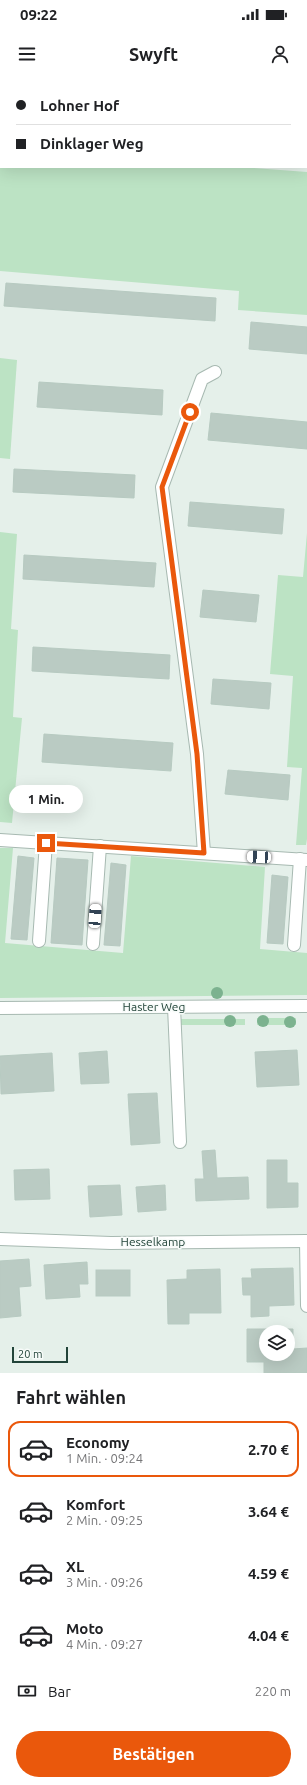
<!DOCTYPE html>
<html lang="de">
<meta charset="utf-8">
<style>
:root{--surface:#fff;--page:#f6f6f6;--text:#202124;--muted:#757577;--line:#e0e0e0;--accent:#ea580c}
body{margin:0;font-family:Ubuntu,sans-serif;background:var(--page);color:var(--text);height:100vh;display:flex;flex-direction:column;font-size:15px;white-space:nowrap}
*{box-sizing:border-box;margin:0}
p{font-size:13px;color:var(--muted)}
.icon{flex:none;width:22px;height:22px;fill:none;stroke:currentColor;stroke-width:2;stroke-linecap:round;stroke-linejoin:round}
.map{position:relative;height:1293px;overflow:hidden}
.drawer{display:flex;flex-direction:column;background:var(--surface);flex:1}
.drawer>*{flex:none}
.hud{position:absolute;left:0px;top:0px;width:307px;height:88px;box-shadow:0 4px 16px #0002;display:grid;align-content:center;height:88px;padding:0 16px;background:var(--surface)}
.tools{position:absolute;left:259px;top:1245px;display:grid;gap:8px}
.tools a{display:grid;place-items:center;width:36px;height:36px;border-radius:50%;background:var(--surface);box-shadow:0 4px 16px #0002;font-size:20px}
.scale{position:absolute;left:12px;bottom:10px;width:56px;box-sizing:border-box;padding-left:4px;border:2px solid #224439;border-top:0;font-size:11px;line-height:14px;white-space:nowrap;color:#224439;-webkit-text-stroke:3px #f7fbf9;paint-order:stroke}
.end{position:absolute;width:18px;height:18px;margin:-9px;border:5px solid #ea580c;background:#fff;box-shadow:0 0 0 2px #fff}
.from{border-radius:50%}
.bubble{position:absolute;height:28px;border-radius:14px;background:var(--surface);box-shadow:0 4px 16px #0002;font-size:13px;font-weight:700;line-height:28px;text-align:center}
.car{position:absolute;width:12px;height:24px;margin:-12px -6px;border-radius:5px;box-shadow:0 0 3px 1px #0007;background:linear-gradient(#fff 24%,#345 0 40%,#fff 0 76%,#345 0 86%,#fff 0)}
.hud b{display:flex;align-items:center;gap:14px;height:38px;font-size:15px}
.hud b+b{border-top:1px solid var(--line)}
.hud i{width:10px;height:10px;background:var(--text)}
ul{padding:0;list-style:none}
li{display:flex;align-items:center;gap:12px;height:56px;margin:0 8px 6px;padding:0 8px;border:2px solid transparent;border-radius:12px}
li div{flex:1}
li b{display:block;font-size:15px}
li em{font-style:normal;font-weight:700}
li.active{border-color:var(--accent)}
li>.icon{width:36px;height:36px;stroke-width:1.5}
h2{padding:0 16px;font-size:18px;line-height:48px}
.pay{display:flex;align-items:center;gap:10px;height:44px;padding:0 16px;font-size:15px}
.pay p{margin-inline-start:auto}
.primary-button{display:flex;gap:8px;margin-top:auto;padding:8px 16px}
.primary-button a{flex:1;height:46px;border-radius:24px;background:var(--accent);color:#fff;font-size:16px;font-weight:700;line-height:46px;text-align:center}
.status{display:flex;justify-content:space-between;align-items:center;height:28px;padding:0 20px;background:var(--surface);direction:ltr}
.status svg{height:11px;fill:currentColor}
header{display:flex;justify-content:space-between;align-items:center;height:52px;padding:0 16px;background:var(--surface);font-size:18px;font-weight:700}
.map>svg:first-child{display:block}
.green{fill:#bce3c4}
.building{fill:#bacbc3;stroke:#b7cac1;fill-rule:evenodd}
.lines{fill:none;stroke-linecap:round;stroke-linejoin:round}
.minor-casing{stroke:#a7b9b1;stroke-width:14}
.minor{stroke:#fff;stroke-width:12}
.tree{fill:#7cb28f}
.route{stroke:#ea580c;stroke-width:5}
.labels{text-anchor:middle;stroke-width:3;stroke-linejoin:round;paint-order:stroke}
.street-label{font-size:12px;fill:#224439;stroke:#f7fbf9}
</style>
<div class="status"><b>09:22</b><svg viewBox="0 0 49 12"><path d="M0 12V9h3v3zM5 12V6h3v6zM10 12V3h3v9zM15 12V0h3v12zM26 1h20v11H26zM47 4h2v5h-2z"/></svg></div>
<header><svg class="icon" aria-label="menu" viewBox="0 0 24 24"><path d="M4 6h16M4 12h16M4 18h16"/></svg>Swyft<svg class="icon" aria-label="person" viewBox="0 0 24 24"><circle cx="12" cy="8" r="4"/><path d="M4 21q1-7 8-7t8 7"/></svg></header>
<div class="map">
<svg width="307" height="1293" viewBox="0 0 307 1293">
<rect width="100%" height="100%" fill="#e5f0ea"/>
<g class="green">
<polygon points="0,0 174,0 1,1 1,87 242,87 307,92 307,235 238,230 239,211 0,191"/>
<polygon points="0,278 17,280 10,379 0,378"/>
<polygon points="0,452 17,454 11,549 18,550 13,637 22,638 12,743 0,742"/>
<polygon points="307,453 307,759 306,765 296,765 302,688 287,687 293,596 270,594 278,495 303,497"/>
<polygon points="0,768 13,768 5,863 123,873 131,776 265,787 260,869 307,873 307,915 0,918"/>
<rect x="257" y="938" width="39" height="7"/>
<rect x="181" y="939" width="64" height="6"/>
</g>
<g class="building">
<rect x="306" y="41" width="1" height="30"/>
<polygon points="6,203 216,218 215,241 4,226"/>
<polygon points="251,242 307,247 307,274 249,269"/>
<polygon points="39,302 163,310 162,335 37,327"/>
<polygon points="211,333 307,342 307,369 208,360"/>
<polygon points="14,389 135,395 134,418 13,412"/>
<polygon points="190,422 284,429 282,454 188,446"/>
<polygon points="24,475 156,483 154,507 23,499"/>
<polygon points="203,510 259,515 256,542 200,537"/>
<polygon points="33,567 170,575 169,599 32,591"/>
<polygon points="213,599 271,603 269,629 211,624"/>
<polygon points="44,654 173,663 171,691 42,682"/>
<polygon points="228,690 290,695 288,720 225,714"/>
<polygon points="18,776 34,778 27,860 11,859"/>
<polygon points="57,778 88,780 82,865 51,863"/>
<polygon points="111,783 126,785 120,866 104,865"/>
<polygon points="272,795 288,797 283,864 267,863"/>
<polygon points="297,970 299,1005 257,1007 255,972"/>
<polygon points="107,971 109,1003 81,1004 79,973"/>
<polygon points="52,973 54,1011 1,1014 0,976"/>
<polygon points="157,1013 160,1063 131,1065 128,1014"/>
<polygon points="215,1070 217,1098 248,1097 249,1119 196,1121 195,1099 204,1099 202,1071"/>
<polygon points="267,1080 287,1080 287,1103 298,1103 298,1127 267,1128"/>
<polygon points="49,1089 50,1119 15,1120 14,1090"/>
<polygon points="120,1105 122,1135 90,1137 88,1106"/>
<polygon points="165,1105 166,1130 138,1132 136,1107"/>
<polygon points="29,1179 31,1206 19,1207 21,1236 0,1238 0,1181"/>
<polygon points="87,1182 88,1204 79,1204 80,1217 46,1219 44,1185"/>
<polygon points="293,1188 294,1225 269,1226 269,1236 251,1237 251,1215 243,1215 242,1198 252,1198 251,1189"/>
<polygon points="220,1189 221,1233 189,1233 189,1244 168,1244 167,1200 187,1199 187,1190"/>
<rect x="96" y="1190" width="34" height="26"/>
<path d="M247 1249H293V1269L307 1268V1293H264V1282H247ZM266 1252H288V1274H266Z"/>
</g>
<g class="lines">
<defs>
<g id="minor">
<polyline points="210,1 210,0"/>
<polyline points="265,1 265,0"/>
<polyline points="0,760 307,780"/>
<polyline points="204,773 197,674 162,407 202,299 215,292"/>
<polyline points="39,861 46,763"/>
<polyline points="93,864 100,766"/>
<polyline points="294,865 300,779"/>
<polyline points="174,927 180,1062"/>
<polyline points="0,928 307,926"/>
<polyline points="0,1159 111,1163 307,1161"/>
<polyline points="306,1161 307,1226"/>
</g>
</defs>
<use href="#minor" class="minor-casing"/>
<use href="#minor" class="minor"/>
</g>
<g class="tree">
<circle cx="217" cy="913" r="6"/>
<circle cx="230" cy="941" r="6"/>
<circle cx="263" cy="941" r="6"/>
<circle cx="290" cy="942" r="6"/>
</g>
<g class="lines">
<polyline class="route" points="46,763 204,773 197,674 162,407 190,332"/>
</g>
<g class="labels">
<g class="street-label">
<text x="154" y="931">Haster Weg</text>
<text x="153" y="1166">Hesselkamp</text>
</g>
</g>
</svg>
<div class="tools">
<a><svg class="icon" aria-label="layers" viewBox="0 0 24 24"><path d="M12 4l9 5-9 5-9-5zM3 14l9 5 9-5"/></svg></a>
</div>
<div class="scale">20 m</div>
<i class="end from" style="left:190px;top:332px"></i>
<i class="end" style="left:46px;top:763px"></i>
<div class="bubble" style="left:9px;top:705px;width:74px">1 Min.</div>
<i class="car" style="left:259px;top:777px;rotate:273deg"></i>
<i class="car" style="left:95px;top:836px;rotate:4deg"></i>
<div class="hud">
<b><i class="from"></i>Lohner Hof</b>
<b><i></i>Dinklager Weg</b>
</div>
</div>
<section class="drawer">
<h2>Fahrt wählen</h2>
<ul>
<li class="active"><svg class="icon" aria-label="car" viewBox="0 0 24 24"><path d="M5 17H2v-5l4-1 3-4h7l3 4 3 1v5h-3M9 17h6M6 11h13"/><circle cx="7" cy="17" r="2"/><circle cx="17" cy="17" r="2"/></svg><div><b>Economy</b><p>1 Min. · 09:24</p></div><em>2.70 €</em></li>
<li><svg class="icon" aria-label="car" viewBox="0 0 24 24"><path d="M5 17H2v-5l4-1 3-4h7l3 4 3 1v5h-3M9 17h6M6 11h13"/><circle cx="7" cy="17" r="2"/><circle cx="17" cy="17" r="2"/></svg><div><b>Komfort</b><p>2 Min. · 09:25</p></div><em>3.64 €</em></li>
<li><svg class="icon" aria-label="car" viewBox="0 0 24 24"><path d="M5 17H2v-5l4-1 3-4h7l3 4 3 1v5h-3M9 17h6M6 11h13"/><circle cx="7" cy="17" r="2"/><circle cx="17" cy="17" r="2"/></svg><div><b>XL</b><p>3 Min. · 09:26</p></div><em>4.59 €</em></li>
<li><svg class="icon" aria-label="car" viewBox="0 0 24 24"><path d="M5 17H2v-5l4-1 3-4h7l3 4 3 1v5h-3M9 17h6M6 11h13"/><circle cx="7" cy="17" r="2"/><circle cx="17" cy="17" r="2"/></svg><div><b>Moto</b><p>4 Min. · 09:27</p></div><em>4.04 €</em></li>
</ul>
<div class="pay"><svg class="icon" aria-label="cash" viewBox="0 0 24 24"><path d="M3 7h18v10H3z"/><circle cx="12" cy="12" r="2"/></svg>Bar<p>220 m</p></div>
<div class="primary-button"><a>Bestätigen</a></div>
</section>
